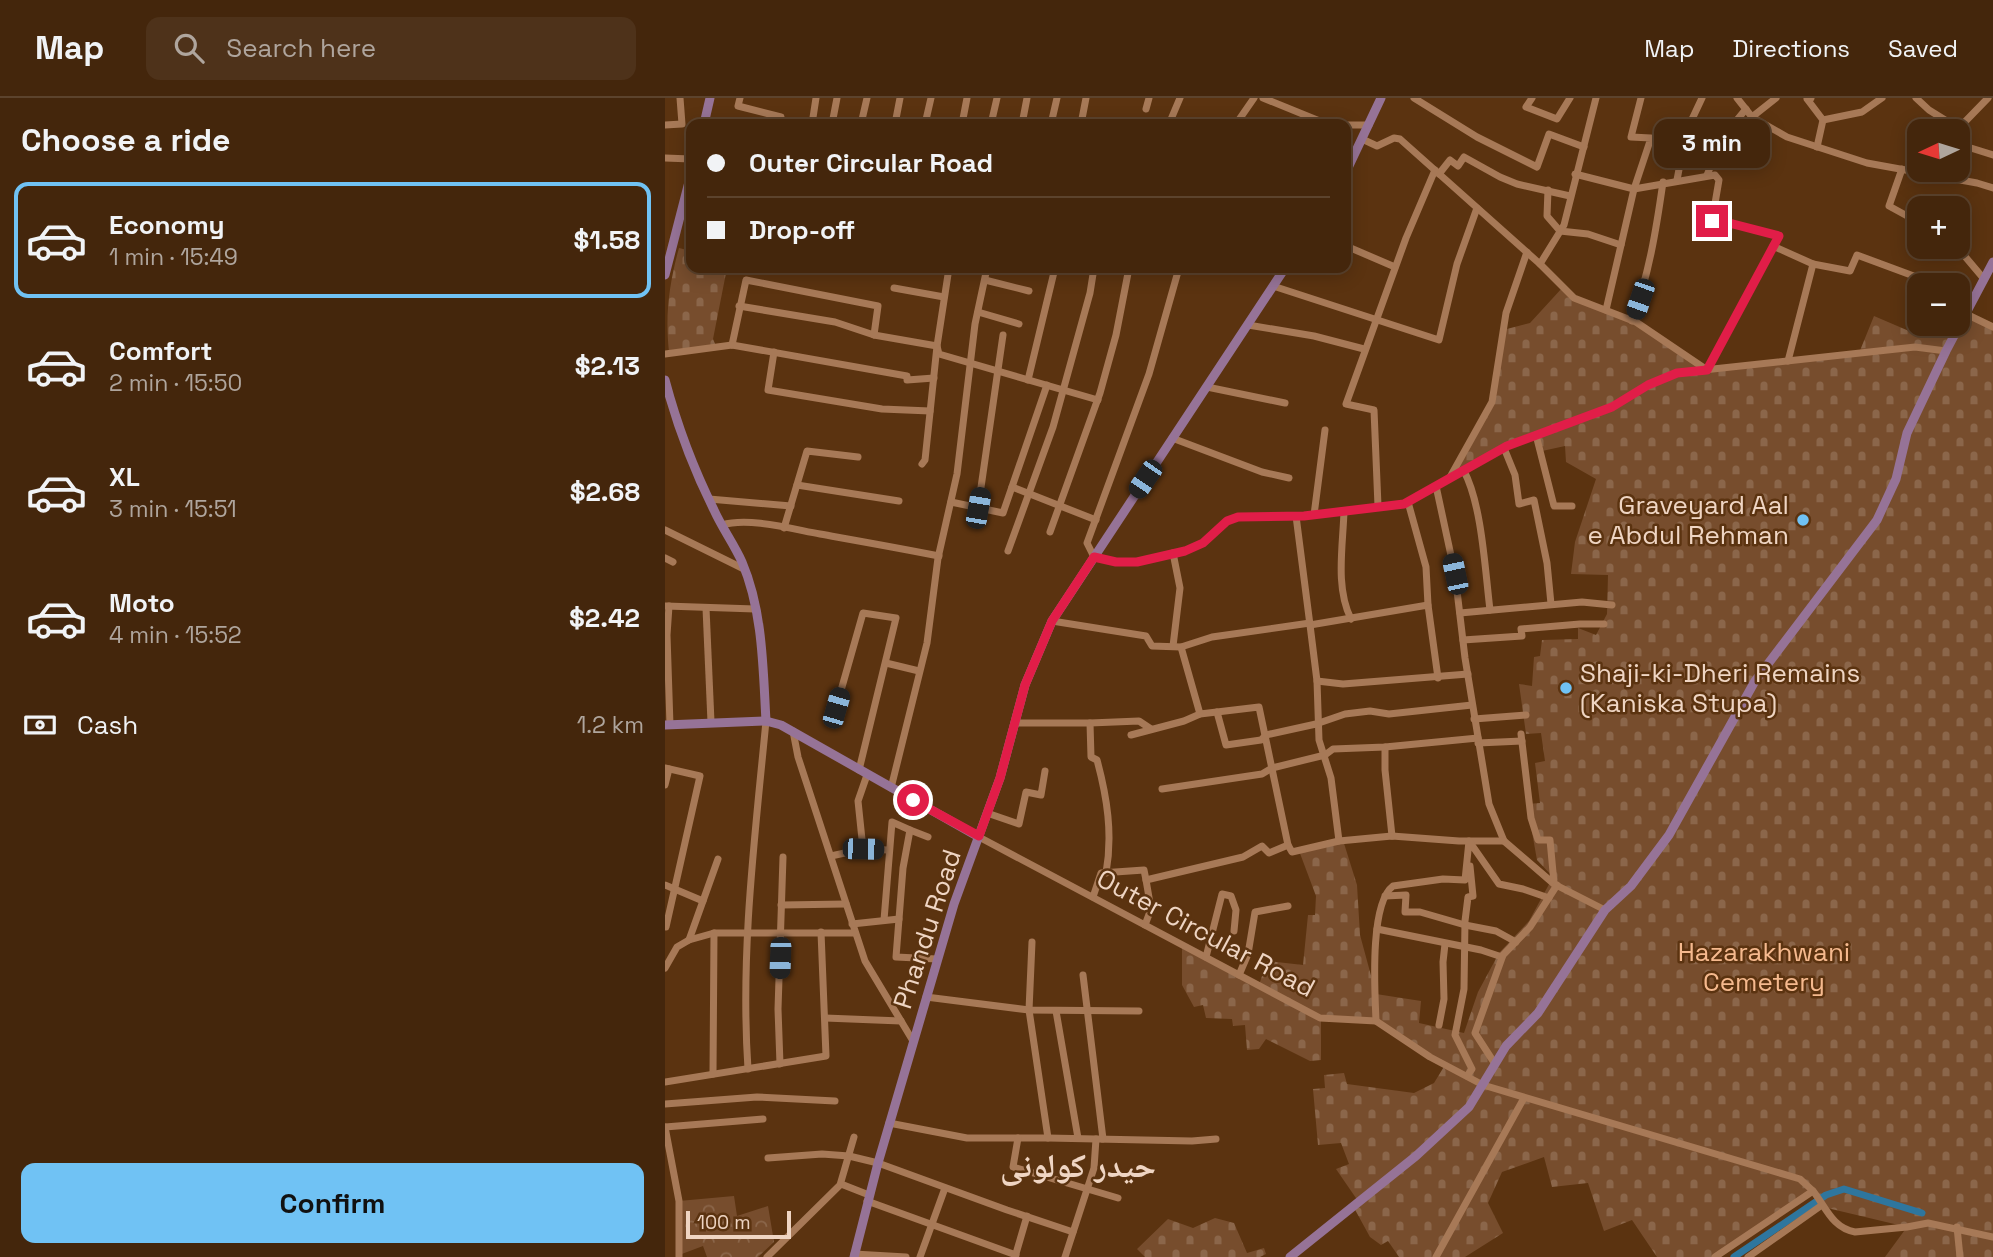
<!DOCTYPE html>
<meta charset="utf-8">
<style>
:root{--surface:#44260c;--page:#4e321a;--text:#f1f3f6;--muted:#afa59d;--line:#5c432d;--accent:#70c2f4}
body{margin:0;font-family:"Space Grotesk","Noto Naskh Arabic",sans-serif;background:var(--page);color:var(--text);height:100vh;display:flex;flex-direction:column;font-size:26px;white-space:nowrap}
*{box-sizing:border-box;margin:0}
p{font-size:23px;color:var(--muted)}
.icon{flex:none;width:38px;height:38px;fill:none;stroke:currentColor;stroke-width:2;stroke-linecap:round;stroke-linejoin:round}
.map{position:relative;flex:1;overflow:hidden}
.drawer{display:flex;flex-direction:column;background:var(--surface);width:665px}
.drawer>*{flex:none}
.top-card{position:absolute;left:21px;top:21px;width:665px;height:154px;border-radius:14px;box-shadow:0 4px 18px #0003,0 0 0 2px var(--line);display:grid;align-content:center;height:154px;padding:0 21px;background:var(--surface)}
.needle{width:46px;rotate:266deg}
.fabs{position:absolute;left:1242px;top:21px;display:grid;gap:14px}
.fabs a{display:grid;place-items:center;width:63px;height:63px;border-radius:14px;background:var(--surface);box-shadow:0 4px 18px #0003,0 0 0 2px var(--line);font-size:35px}
.scale{position:absolute;left:21px;bottom:18px;width:105px;box-sizing:border-box;padding-left:7px;border:4px solid #efd5c3;border-top:0;font-size:19px;line-height:24px;white-space:nowrap;color:#efd5c3;-webkit-text-stroke:5px #5b3310;paint-order:stroke}
.end{position:absolute;width:32px;height:32px;margin:-16px;border:9px solid #e11d48;background:#fff;box-shadow:0 0 0 4px #fff}
.from{border-radius:50%}
.bubble{position:absolute;height:49px;border-radius:14px;background:var(--surface);box-shadow:0 4px 18px #0003,0 0 0 2px var(--line);font-size:23px;font-weight:600;line-height:49px;text-align:center}
.car{position:absolute;width:21px;height:42px;margin:-21px -10px;border-radius:9px;box-shadow:0 0 5px 2px #0007;background:linear-gradient(#222 24%,#8ab4d8 0 40%,#222 0 76%,#8ab4d8 0 86%,#222 0)}
.top-card b{display:flex;align-items:center;gap:24px;height:66px;font-size:26px}
.top-card b+b{border-top:2px solid var(--line)}
.top-card i{width:18px;height:18px;background:var(--text)}
ul{padding:0;list-style:none}
li{display:flex;align-items:center;gap:21px;height:116px;margin:0 14px 10px;padding:0 7px;border:4px solid transparent;border-radius:14px}
li div{flex:1}
li b{display:block;font-size:26px}
li em{font-style:normal;font-weight:600}
li.current{border-color:var(--accent)}
li>.icon{width:63px;height:63px;stroke-width:1.5}
h2{padding:0 21px;font-size:32px;line-height:84px}
.pay{display:flex;align-items:center;gap:18px;height:77px;padding:0 21px;font-size:26px}
.pay p{margin-inline-start:auto}
.action{display:flex;gap:14px;margin-top:auto;padding:14px 21px}
.action a{flex:1;height:80px;border-radius:14px;background:var(--accent);color:#111;font-size:28px;font-weight:600;line-height:80px;text-align:center}
header{display:flex;align-items:center;gap:42px;box-sizing:border-box;height:98px;padding:0 35px;background:var(--surface);border-bottom:2px solid var(--line)}
header strong{font-size:33px}
nav{display:flex;gap:38px;margin-inline-start:auto;font-size:24px}
.search{width:490px;height:63px;background:var(--page);display:flex;align-items:center;gap:18px;box-sizing:border-box;padding:0 24px;border-radius:14px;color:var(--muted);font-size:26px}
main{display:flex;flex:1;min-height:0}
.map>svg:first-child{display:block}
.cemetery{fill:url(#cemetery-stones)}
.park{fill:url(#park-crowns)}
.lines{fill:none;stroke-linecap:round;stroke-linejoin:round}
.canal{stroke:#2e769e;stroke-width:7}
.minor{stroke:#a77957;stroke-width:7}
.major{stroke:#967397;stroke-width:9}
.route{stroke:#e11d48;stroke-width:9}
.poi-dot{fill:#70c2f4;stroke:#5b3310;stroke-width:2.5}
.labels{text-anchor:middle;stroke-width:5;stroke-linejoin:round;paint-order:stroke}
.poi-label{font-size:26px;fill:#efd5c3;stroke:#5b3310;text-anchor:end}
.street-label{font-size:26px;fill:#efd5c3;stroke:#5b3310}
.park-label{font-size:26px;fill:#f5b98e;stroke:#5b3310}
.district-label{font-size:33px;font-weight:bold;fill:#efd5c3;stroke:#5b3310}
</style>
<header>
<strong>Map</strong>
<div class="search"><svg class="icon" aria-label="search" viewBox="0 0 24 24"><circle cx="10" cy="10" r="6"/><path d="M15 15l6 6"/></svg>Search here</div>
<nav><a>Map</a><a>Directions</a><a>Saved</a></nav>
</header>
<main>
<section class="drawer">
<h2>Choose a ride</h2>
<ul>
<li class="current"><svg class="icon" aria-label="car" viewBox="0 0 24 24"><path d="M5 17H2v-5l4-1 3-4h7l3 4 3 1v5h-3M9 17h6M6 11h13"/><circle cx="7" cy="17" r="2"/><circle cx="17" cy="17" r="2"/></svg><div><b>Economy</b><p>1 min · 15:49</p></div><em>$1.58</em></li>
<li><svg class="icon" aria-label="car" viewBox="0 0 24 24"><path d="M5 17H2v-5l4-1 3-4h7l3 4 3 1v5h-3M9 17h6M6 11h13"/><circle cx="7" cy="17" r="2"/><circle cx="17" cy="17" r="2"/></svg><div><b>Comfort</b><p>2 min · 15:50</p></div><em>$2.13</em></li>
<li><svg class="icon" aria-label="car" viewBox="0 0 24 24"><path d="M5 17H2v-5l4-1 3-4h7l3 4 3 1v5h-3M9 17h6M6 11h13"/><circle cx="7" cy="17" r="2"/><circle cx="17" cy="17" r="2"/></svg><div><b>XL</b><p>3 min · 15:51</p></div><em>$2.68</em></li>
<li><svg class="icon" aria-label="car" viewBox="0 0 24 24"><path d="M5 17H2v-5l4-1 3-4h7l3 4 3 1v5h-3M9 17h6M6 11h13"/><circle cx="7" cy="17" r="2"/><circle cx="17" cy="17" r="2"/></svg><div><b>Moto</b><p>4 min · 15:52</p></div><em>$2.42</em></li>
</ul>
<div class="pay"><svg class="icon" aria-label="cash" viewBox="0 0 24 24"><path d="M3 7h18v10H3z"/><circle cx="12" cy="12" r="2"/></svg>Cash<p>1.2 km</p></div>
<div class="action"><a>Confirm</a></div>
</section>
<div class="map">
<svg width="1328" height="1159" viewBox="0 0 1328 1159">
<defs>
<pattern id="cemetery-stones" width="16" height="16" patternUnits="userSpaceOnUse" patternTransform="scale(1.75)"><rect width="16" height="16" fill="#774d2d"/><path d="M2 7V4a2 2 0 0 1 4 0v3zM10 15v-3a2 2 0 0 1 4 0v3z" fill="#8b664a"/></pattern>
<pattern id="park-crowns" width="20" height="18" patternUnits="userSpaceOnUse" patternTransform="scale(1.75)"><rect width="20" height="18" fill="#774d2d"/><path d="M2 6a3 3 0 1 1 6 0M12 15a3 3 0 1 1 6 0" fill="none" stroke="#8b664a"/></pattern>
</defs>
<rect width="100%" height="100%" fill="#5b3310"/>
<g class="cemetery">
<path d="M14 150 26 153V170H62L48 241 51 248 4 254C0 217 4 186 14 150Z"/>
<polygon points="898,189 909,200 971,224 1042,272 1194,255 1209,218 1258,239 1265,226 1293,226 1293,213 1328,229 1328,1159 1220,1159 1242,1129 1158,1109 1148,1094 1052,1159 992,1159 967,1122 939,1133 923,1085 887,1089 879,1059 837,1074 823,1105 838,1135 800,1159 734,1159 723,1143 716,1147 705,1139 688,1108 693,1103 671,1071 684,1066 676,1045 653,1047 648,991 660,990 659,977 679,975 682,986 749,995 769,985 780,967 710,923 656,920 656,962 645,963 601,941 594,951 582,952 580,927 568,928 567,921 541,920 538,907 529,909 517,887 517,846 594,887 602,863 638,867 643,817 650,817 651,798 633,750 677,739 692,787 695,837 711,896 756,903 754,925 799,935 813,894 834,855 864,823 888,779 872,762 862,706 875,705 870,665 880,663 876,635 861,636 854,586 867,588 869,559 875,558 877,542 913,541 913,530 931,537 942,516 943,477 906,476 910,444 931,381 901,364 900,348 877,353 873,336 784,381 827,304 838,232 865,225"/>
<polygon points="550,1120 569,1125 582,1155 599,1150 601,1156 595,1159 480,1159 472,1151 503,1121 528,1130"/>
</g>
<polygon class="park" points="69,1098 72,1118 103,1108 109,1144 93,1159 42,1159 38,1148 14,1157 14,1103"/>
<g class="lines">
<polyline class="canal" points="1069,1159 1161,1097 1179,1091 1257,1115"/>
<g class="minor">
<polyline points="75,0 73,8 116,19 115,26"/>
<polyline points="598,0 662,26"/>
<polyline points="749,0 812,39 872,69 884,36 919,49"/>
<polyline points="867,0 861,9 892,21 905,0"/>
<polyline points="1072,0 1087,19 1122,39 1202,65 1312,85 1328,90"/>
<polyline points="1146,0 1142,1 1158,22 1152,49"/>
<polyline points="1251,0 1264,12 1293,30"/>
<polyline points="481,11 484,0"/>
<polyline points="1087,19 1111,0"/>
<polyline points="1158,22 1197,14 1217,0"/>
<polyline points="147,26 151,0"/>
<polyline points="167,26 172,0"/>
<polyline points="196,26 202,0"/>
<polyline points="230,26 235,0"/>
<polyline points="260,26 266,0"/>
<polyline points="297,26 302,0"/>
<polyline points="326,26 332,0"/>
<polyline points="357,26 362,0"/>
<polyline points="386,26 392,0"/>
<polyline points="416,26 421,0"/>
<polyline points="504,26 515,0"/>
<polyline points="571,26 589,0"/>
<polyline points="0,27 17,26 15,0"/>
<polyline points="681,27 704,27"/>
<polyline points="1291,33 1323,0"/>
<path d="M697 41 712 48 729 40 735 41 875 166 909 200 971 224 1042 272C1066 227 1090 183 1114 138L1068 126 1047 123 1054 82 1050 77 969 91 910 76"/>
<polyline points="1293,46 1328,57"/>
<polyline points="0,60 26,61"/>
<polyline points="1237,71 1224,108 1255,125"/>
<polyline points="774,76 785,62 793,68 799,59 835,79 852,86 905,98"/>
<polyline points="1042,77 1058,39 1081,11"/>
<polyline points="1012,82 1021,34 1037,0"/>
<polyline points="883,92 882,118 895,133 923,136 956,147"/>
<polyline points="681,148 730,169"/>
<polyline points="1108,148 1148,166 1185,173 1192,157 1273,187"/>
<polyline points="1292,149 1319,181"/>
<polyline points="875,166 899,127 931,0"/>
<polyline points="514,170 484,276 422,445 429,459 451,464 472,464 520,453 538,445 562,423 574,419 639,418 739,406 842,348 947,309 983,287 1011,275 1250,249 1281,253"/>
<polyline points="605,170 617,174"/>
<polyline points="320,182 364,193"/>
<polyline points="608,188 774,242 792,166 812,110"/>
<polyline points="229,190 279,199"/>
<polyline points="1293,196 1308,202"/>
<polyline points="74,208 170,224 209,237 272,248 274,256 433,302"/>
<polyline points="941,212 969,91 986,40 966,39 976,0"/>
<polyline points="313,214 354,226"/>
<polyline points="1301,216 1328,229"/>
<path d="M967 223C984 176 991 133 998 84"/>
<polyline points="583,227 649,238 699,251"/>
<polyline points="67,247 81,182 213,208 209,237"/>
<polyline points="109,254 103,292 217,311 265,313"/>
<polyline points="0,256 67,247 242,278 242,282 269,280"/>
<polyline points="1123,263 1148,166"/>
<polyline points="363,282 390,170"/>
<polyline points="542,289 620,305"/>
<polyline points="871,337 889,408 907,408"/>
<polyline points="507,340 597,374 624,380"/>
<polyline points="839,350 850,377 854,406 869,402 882,465 886,506"/>
<polyline points="257,366 260,362 272,248 284,170"/>
<path d="M799 373C817 407 820 472 825 512"/>
<polyline points="784,381 827,304 841,215 862,154"/>
<polyline points="132,387 234,403"/>
<polyline points="771,388 790,476 800,560 824,706 839,743 889,786 940,812"/>
<polyline points="347,389 431,422"/>
<polyline points="44,401 126,408"/>
<polyline points="286,404 338,415 382,287"/>
<polyline points="743,404 761,469 763,507"/>
<polyline points="713,408 709,312 681,306 741,140 770,72"/>
<polyline points="313,410 338,237"/>
<path d="M679 413C678 448 670 489 686 521"/>
<polyline points="649,417 660,332"/>
<polyline points="631,418 645,527 763,507 773,580"/>
<path d="M57 427C84 419 127 431 155 436 194 443 234 450 274 458"/>
<polyline points="119,430 142,353 193,359"/>
<polyline points="0,432 79,471"/>
<polyline points="385,434 435,295 451,237 464,170"/>
<polyline points="343,453 388,329 425,195 429,170"/>
<polyline points="508,455 515,490 508,548"/>
<polyline points="0,460 8,464"/>
<polyline points="1,508 90,511"/>
<polyline points="4,508 2,537 5,627"/>
<polyline points="41,510 46,624"/>
<polyline points="795,515 917,504 947,507"/>
<polyline points="387,523 481,538 487,548 516,549 547,539 645,525"/>
<polyline points="645,527 652,583 654,642 666,680 674,743"/>
<polyline points="798,542 857,538 856,531 915,526 939,526"/>
<polyline points="516,549 535,616"/>
<polyline points="221,565 254,573"/>
<polyline points="652,583 678,586 803,576"/>
<polyline points="171,610 198,515 231,520 194,672"/>
<polyline points="552,614 561,647 596,642 601,637 651,626 680,616 705,613 724,616 807,607"/>
<polyline points="809,621 861,617"/>
<path d="M350 625H425L426 659 432 662C442 699 448 736 441 775"/>
<polyline points="425,625 474,623 486,631"/>
<polyline points="128,633 133,659 200,863 248,943"/>
<polyline points="856,636 866,720 873,742 885,742 889,785"/>
<polyline points="466,637 519,623 535,616 594,609 623,747 604,755 597,748 578,759 481,782 486,811 480,827"/>
<polyline points="813,645 857,643"/>
<polyline points="720,649 720,672 727,738"/>
<polyline points="0,670 35,678 1,829"/>
<polyline points="0,687 4,671"/>
<polyline points="226,690 262,545 273,460 292,376 310,226 322,170"/>
<polyline points="497,691 597,676 607,670 660,657 668,651 720,649 813,640"/>
<polyline points="322,715 354,726 361,694 376,697 380,673"/>
<polyline points="245,732 263,739"/>
<path d="M314 739 655 920 711 923 765 959 818 987 1135 1081C1139 1085 1144 1089 1148 1093 1161 1109 1167 1130 1190 1134L1242 1129 1263 1125 1328 1139"/>
<polyline points="623,747 627,754 674,743 727,738 794,743 839,743"/>
<polyline points="198,751 223,752"/>
<polyline points="166,758 198,751 193,703 202,677"/>
<polyline points="0,787 38,803"/>
<polyline points="720,798 741,797 740,814 755,814 800,827 831,833 851,844"/>
<polyline points="428,799 436,775 479,772 481,782"/>
<polyline points="116,807 181,806"/>
<polyline points="219,822 227,724 245,732 238,770 231,859 272,861"/>
<polyline points="187,826 234,821"/>
<polyline points="712,831 816,852 837,859"/>
<polyline points="24,842 49,835 190,835"/>
<polyline points="367,844 364,912 383,1040"/>
<polyline points="541,859 557,796 566,798 571,812 569,833"/>
<polyline points="0,870 12,849 24,842 53,761"/>
<polyline points="418,877 438,1041"/>
<polyline points="574,877 583,856 590,814 623,808"/>
<polyline points="261,899 364,912 474,913"/>
<polyline points="391,913 413,1040"/>
<polyline points="160,920 236,923"/>
<path d="M711 923C710 895 704 806 728 788L778 781 800 782 804 743 834 786 858 791 884 800"/>
<polyline points="774,927 779,901 778,864 780,846"/>
<polyline points="115,966 113,911 118,759"/>
<polyline points="830,966 810,935 838,857 865,829 892,787"/>
<path d="M83 971C75 855 90 738 101 623"/>
<polyline points="48,976 49,835"/>
<polyline points="802,978 807,971 790,937 799,891 800,823 803,799 808,798 805,768"/>
<polyline points="0,984 161,958 156,834"/>
<polyline points="0,1006 92,999 170,1003"/>
<polyline points="224,1025 302,1040 383,1040 527,1043 551,1041"/>
<polyline points="0,1029 14,1103 14,1159"/>
<polyline points="0,1029 98,1021"/>
<polyline points="353,1040 348,1069 453,1100"/>
<polyline points="103,1060 157,1056 184,1058 213,1065 342,1112 408,1134"/>
<polyline points="176,1086 204,1097"/>
<polyline points="202,1103 351,1157"/>
<polyline points="1292,1129 1295,1159"/>
<polyline points="189,1156 241,1159"/>
<polyline points="102,1159 175,1087 189,1039"/>
<polyline points="255,1159 280,1090"/>
<polyline points="350,1159 362,1118"/>
<polyline points="400,1159 429,1070 431,1041"/>
<polyline points="771,1159 859,1000"/>
<polyline points="1050,1159 1148,1093"/>
<polyline points="1083,1159 1157,1107"/>
</g>
<g class="major">
<polyline points="39,26 45,0"/>
<polyline points="681,74 716,0"/>
<polyline points="0,177 26,76"/>
<path d="M0 282C12 327 28 370 49 412 57 430 69 446 77 464 98 513 98 571 101 623"/>
<polyline points="0,627 101,623 116,627 314,739"/>
<polyline points="189,1159 213,1065 289,806 335,680 360,587 387,523 620,170"/>
<polyline points="625,1159 751,1058 804,1009 841,948 873,915 940,812 966,788 1004,737 1090,583 1212,422 1231,381 1242,335 1281,253 1328,164"/>
</g>
</g>
<g class="lines">
<path class="route" d="M248 702 314 738 335 680 360 587 387 523 429 459 451 464H472L520 453 538 445 562 423 573 419 639 418 739 406 842 348 947 309 983 287 1012 275 1042 272C1066 227 1090 183 1114 138L1068 126 1047 123"/>
</g>
<g class="poi-dot">
<circle cx="1138" cy="422" r="7"/>
<circle cx="901" cy="590" r="7"/>
</g>
<g class="labels">
<g class="poi-label">
<text x="1124" y="416">Graveyard Aal<tspan x="1124" dy="30">e Abdul Rehman</tspan></text>
<text x="915" y="584" text-anchor="start">Shaji-ki-Dheri Remains<tspan x="915" dy="30">(Kaniska Stupa)</tspan></text>
</g>
<g class="street-label">
<text transform="translate(262 831) rotate(-72)" y="9">Phandu Road</text>
<text transform="translate(541 835) rotate(28)" y="9">Outer Circular Road</text>
</g>
<g class="park-label">
<text x="1099" y="863">Hazarakhwani<tspan x="1099" dy="30">Cemetery</tspan></text>
</g>
<g class="district-label">
<text x="413" y="1079">حیدر کولونی</text>
</g>
</g>
</svg>
<div class="fabs">
<a><svg class="needle" viewBox="-14 -14 28 28"><path d="M0-13l5 13h-10z" fill="#e53935"/><path d="M0 13l5-13h-10z" fill="#afa59d"/></svg></a>
<a>+</a>
<a>−</a>
</div>
<div class="scale">100 m</div>
<i class="end from" style="left:248px;top:702px"></i>
<i class="end" style="left:1047px;top:123px"></i>
<div class="bubble" style="left:989px;top:21px;width:116px">3 min</div>
<i class="car" style="left:975px;top:201px;rotate:199deg"></i>
<i class="car" style="left:480px;top:381px;rotate:214deg"></i>
<i class="car" style="left:313px;top:410px;rotate:10deg"></i>
<i class="car" style="left:790px;top:476px;rotate:348deg"></i>
<i class="car" style="left:171px;top:610px;rotate:16deg"></i>
<i class="car" style="left:198px;top:751px;rotate:91deg"></i>
<i class="car" style="left:115px;top:860px;rotate:182deg"></i>
<div class="top-card">
<b><i class="from"></i>Outer Circular Road</b>
<b><i></i>Drop-off</b>
</div>
</div>
</main>
